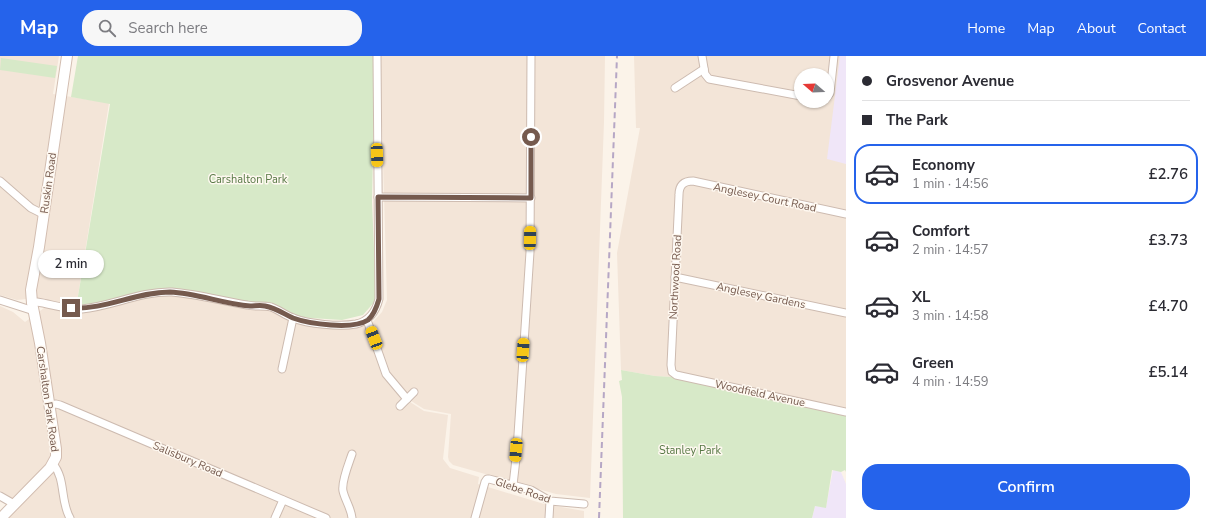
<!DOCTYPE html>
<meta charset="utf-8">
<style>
:root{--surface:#fff;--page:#f7f7f7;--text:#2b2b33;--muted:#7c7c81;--line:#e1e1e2;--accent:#2563eb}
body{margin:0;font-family:"Nunito Sans",sans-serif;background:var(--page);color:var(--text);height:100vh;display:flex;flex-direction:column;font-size:15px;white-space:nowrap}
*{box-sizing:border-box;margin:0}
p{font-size:13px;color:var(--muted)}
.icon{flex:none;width:22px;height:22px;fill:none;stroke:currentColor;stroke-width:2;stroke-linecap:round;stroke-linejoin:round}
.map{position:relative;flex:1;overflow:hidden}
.panel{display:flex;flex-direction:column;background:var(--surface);width:360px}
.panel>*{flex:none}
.banner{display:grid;align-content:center;height:88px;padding:0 16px;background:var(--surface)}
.needle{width:26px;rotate:289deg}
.buttons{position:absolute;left:794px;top:12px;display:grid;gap:8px}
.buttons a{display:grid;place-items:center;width:40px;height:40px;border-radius:50%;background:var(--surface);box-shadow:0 1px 3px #0004;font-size:20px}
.end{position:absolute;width:18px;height:18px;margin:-9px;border:5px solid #755a4e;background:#fff;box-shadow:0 0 0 2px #fff}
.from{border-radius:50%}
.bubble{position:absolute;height:28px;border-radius:14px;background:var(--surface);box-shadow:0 1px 3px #0004;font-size:13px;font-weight:600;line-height:28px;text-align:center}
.car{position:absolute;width:12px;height:24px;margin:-12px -6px;border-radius:5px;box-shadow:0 0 3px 1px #0007;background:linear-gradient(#f5c518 24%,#345 0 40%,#f5c518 0 76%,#345 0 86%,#f5c518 0)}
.banner b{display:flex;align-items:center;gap:14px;height:38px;font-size:15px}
.banner b+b{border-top:1px solid var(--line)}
.banner i{width:10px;height:10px;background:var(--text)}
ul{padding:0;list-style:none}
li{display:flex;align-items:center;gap:12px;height:60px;margin:0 8px 6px;padding:0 8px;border:2px solid transparent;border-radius:16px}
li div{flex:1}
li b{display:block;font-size:15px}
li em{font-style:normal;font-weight:600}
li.on{border-color:var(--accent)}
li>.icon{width:36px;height:36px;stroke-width:1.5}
.button{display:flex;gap:8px;margin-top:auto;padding:8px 16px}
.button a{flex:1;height:46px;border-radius:16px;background:var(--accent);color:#fff;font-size:16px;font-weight:600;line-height:46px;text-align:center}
header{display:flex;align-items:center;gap:24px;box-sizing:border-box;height:56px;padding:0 20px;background:var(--accent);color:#fff}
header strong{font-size:19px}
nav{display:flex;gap:22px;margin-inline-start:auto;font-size:14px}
.search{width:280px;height:36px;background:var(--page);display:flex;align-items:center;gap:10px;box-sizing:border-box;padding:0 14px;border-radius:16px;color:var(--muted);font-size:15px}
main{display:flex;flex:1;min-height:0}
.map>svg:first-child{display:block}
.residential{fill:#f3e5d8;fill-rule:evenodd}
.education{fill:#f0e6f8}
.green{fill:#d7e9c8}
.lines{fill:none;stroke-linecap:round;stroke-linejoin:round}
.minor-casing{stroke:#cdbbb0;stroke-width:9}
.secondary-casing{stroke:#d2bdb0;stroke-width:12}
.minor{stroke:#fff;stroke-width:7}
.secondary{stroke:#fff;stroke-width:10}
.rail{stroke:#b6a7c5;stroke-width:2;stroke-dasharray:6 4;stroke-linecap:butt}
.route{stroke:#755a4e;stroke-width:5}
.labels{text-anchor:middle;stroke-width:3;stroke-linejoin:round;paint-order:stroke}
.park-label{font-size:11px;fill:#587946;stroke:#fef8f0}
.street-label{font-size:11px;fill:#755a4e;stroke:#fef8f0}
</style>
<header>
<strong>Map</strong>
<div class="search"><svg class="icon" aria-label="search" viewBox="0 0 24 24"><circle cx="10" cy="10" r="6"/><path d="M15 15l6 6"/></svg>Search here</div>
<nav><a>Home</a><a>Map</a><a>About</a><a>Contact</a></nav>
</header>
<main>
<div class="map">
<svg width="846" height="462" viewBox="0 0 846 462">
<rect width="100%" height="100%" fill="#fbf3e9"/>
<g class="residential">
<polygon points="0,0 59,0 53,38 109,47 76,252 36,242 17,244 0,239"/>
<polygon points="380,0 605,0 604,66 590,442 556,438 453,409 449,405 448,401 451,358 424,353 408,343 387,318 371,268 382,256 387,244"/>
<path d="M634 0H846V356L672 321 655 320 621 314 617 197 640 72H636ZM801 19H827V45H801Z"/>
<polygon points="171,237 264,251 307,267 367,266 381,309 407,344 424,355 448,359 443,403 450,412 479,421 478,428 544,448 584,455 584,462 2,462 13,453 0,438 0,250 13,256 25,266 44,252 82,254 140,241"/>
</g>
<g class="education">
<polygon points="840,0 846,0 846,108 827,103"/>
<polygon points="833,414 841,416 846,428 846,462 812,462 815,450 826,451"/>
</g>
<g class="green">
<polygon points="78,0 375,0 372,146 376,238 376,244 363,259 342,264 295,261 274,251 182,236 76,252 110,48 71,41"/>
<polygon points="1,2 57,10 55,22 0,14"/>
<polygon points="621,314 655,320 672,321 846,358 846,416 845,414 841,416 832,414 826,452 815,450 812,462 623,462 622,341 619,325 622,324"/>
</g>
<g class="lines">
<defs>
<g id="minor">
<polyline points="702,0 705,18 709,23 801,40"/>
<polyline points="675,32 704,13"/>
<polyline points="827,41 830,37 834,0"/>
<polyline points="0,125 31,152 43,158"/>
<polyline points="378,141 531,142"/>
<path d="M846 158 693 125C683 125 679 130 679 139L671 309 672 316 676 319 846 356"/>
<polyline points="675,221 846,257"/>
<polyline points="0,244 34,255"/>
<path d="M32 247 37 246C51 248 67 254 82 253 112 250 141 235 172 236 197 238 222 245 247 249 255 251 263 249 271 251 279 254 285 259 293 262 308 268 340 271 356 268 370 265 376 255 379 243L377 0"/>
<polyline points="367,264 386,318 407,343"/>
<polyline points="282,313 293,262"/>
<polyline points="49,349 56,348 60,349 326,462"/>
<polyline points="400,350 414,336"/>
<path d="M53 408C66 423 60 445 70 462"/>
<polyline points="513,429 517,394 530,196 531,0"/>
<polyline points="0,440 14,448"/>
<polyline points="275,462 283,444"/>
<path d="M352 462C351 452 345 444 343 435 341 426 349 407 352 398"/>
<polyline points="475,462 485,426 487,423 489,423 531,434 550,445 584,448"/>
<polyline points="549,462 550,445"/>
</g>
<polyline id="secondary" points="1,462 50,412 56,401 56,393 40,287 32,247 31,234 39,191 67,0"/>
</defs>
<use href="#minor" class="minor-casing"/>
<use href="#secondary" class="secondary-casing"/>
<use href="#minor" class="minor"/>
<use href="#secondary" class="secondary"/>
<polyline class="rail" points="599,462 617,0"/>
</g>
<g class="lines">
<path class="route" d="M71 252C105 254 136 236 170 236 197 237 223 248 250 250 255 250 260 249 265 250 276 252 284 258 293 262 309 268 353 274 368 264 374 259 377 250 379 243L378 141 531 142V81"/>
</g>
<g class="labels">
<g class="park-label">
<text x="248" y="127">Carshalton Park</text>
<text x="690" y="398">Stanley Park</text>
</g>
<g class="street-label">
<text transform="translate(48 127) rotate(-82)" y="4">Ruskin Road</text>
<text transform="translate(765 141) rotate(12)" y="4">Anglesey Court Road</text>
<text transform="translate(675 221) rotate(-87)" y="4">Northwood Road</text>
<text transform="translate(761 239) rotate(12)" y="4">Anglesey Gardens</text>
<text transform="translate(760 337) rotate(12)" y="4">Woodfield Avenue</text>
<text transform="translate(48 343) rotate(82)" y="4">Carshalton Park Road</text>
<text transform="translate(188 403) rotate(23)" y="4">Salisbury Road</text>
<text transform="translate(523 434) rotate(19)" y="4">Glebe Road</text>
</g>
</g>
</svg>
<div class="buttons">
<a><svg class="needle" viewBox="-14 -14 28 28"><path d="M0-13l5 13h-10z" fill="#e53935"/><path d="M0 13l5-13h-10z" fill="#7c7c81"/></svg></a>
</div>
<i class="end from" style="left:531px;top:81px"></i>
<i class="end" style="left:71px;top:252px"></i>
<div class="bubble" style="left:38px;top:194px;width:66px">2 min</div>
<i class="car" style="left:377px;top:99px;rotate:178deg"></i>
<i class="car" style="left:530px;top:182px;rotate:1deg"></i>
<i class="car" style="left:374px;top:282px;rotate:339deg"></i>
<i class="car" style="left:523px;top:294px;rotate:4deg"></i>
<i class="car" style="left:516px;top:394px;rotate:185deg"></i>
</div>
<section class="panel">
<div class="banner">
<b><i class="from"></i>Grosvenor Avenue</b>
<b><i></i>The Park</b>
</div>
<ul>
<li class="on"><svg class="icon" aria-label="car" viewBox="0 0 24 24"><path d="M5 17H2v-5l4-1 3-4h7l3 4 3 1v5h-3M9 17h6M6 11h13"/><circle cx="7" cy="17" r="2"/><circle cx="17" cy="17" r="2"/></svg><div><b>Economy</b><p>1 min · 14:56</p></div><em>£2.76</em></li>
<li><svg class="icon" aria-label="car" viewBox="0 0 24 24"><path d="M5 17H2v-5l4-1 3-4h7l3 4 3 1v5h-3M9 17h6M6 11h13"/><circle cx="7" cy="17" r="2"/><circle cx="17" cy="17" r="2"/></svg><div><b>Comfort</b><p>2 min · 14:57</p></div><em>£3.73</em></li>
<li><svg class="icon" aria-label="car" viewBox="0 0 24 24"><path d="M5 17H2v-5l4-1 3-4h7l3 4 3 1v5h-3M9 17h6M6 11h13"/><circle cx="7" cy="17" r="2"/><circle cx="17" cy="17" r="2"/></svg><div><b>XL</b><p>3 min · 14:58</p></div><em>£4.70</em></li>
<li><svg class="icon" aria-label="car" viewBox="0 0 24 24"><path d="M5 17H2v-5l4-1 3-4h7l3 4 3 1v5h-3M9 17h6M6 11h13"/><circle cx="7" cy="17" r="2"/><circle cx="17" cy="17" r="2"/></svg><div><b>Green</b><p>4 min · 14:59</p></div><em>£5.14</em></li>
</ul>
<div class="button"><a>Confirm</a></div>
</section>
</main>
